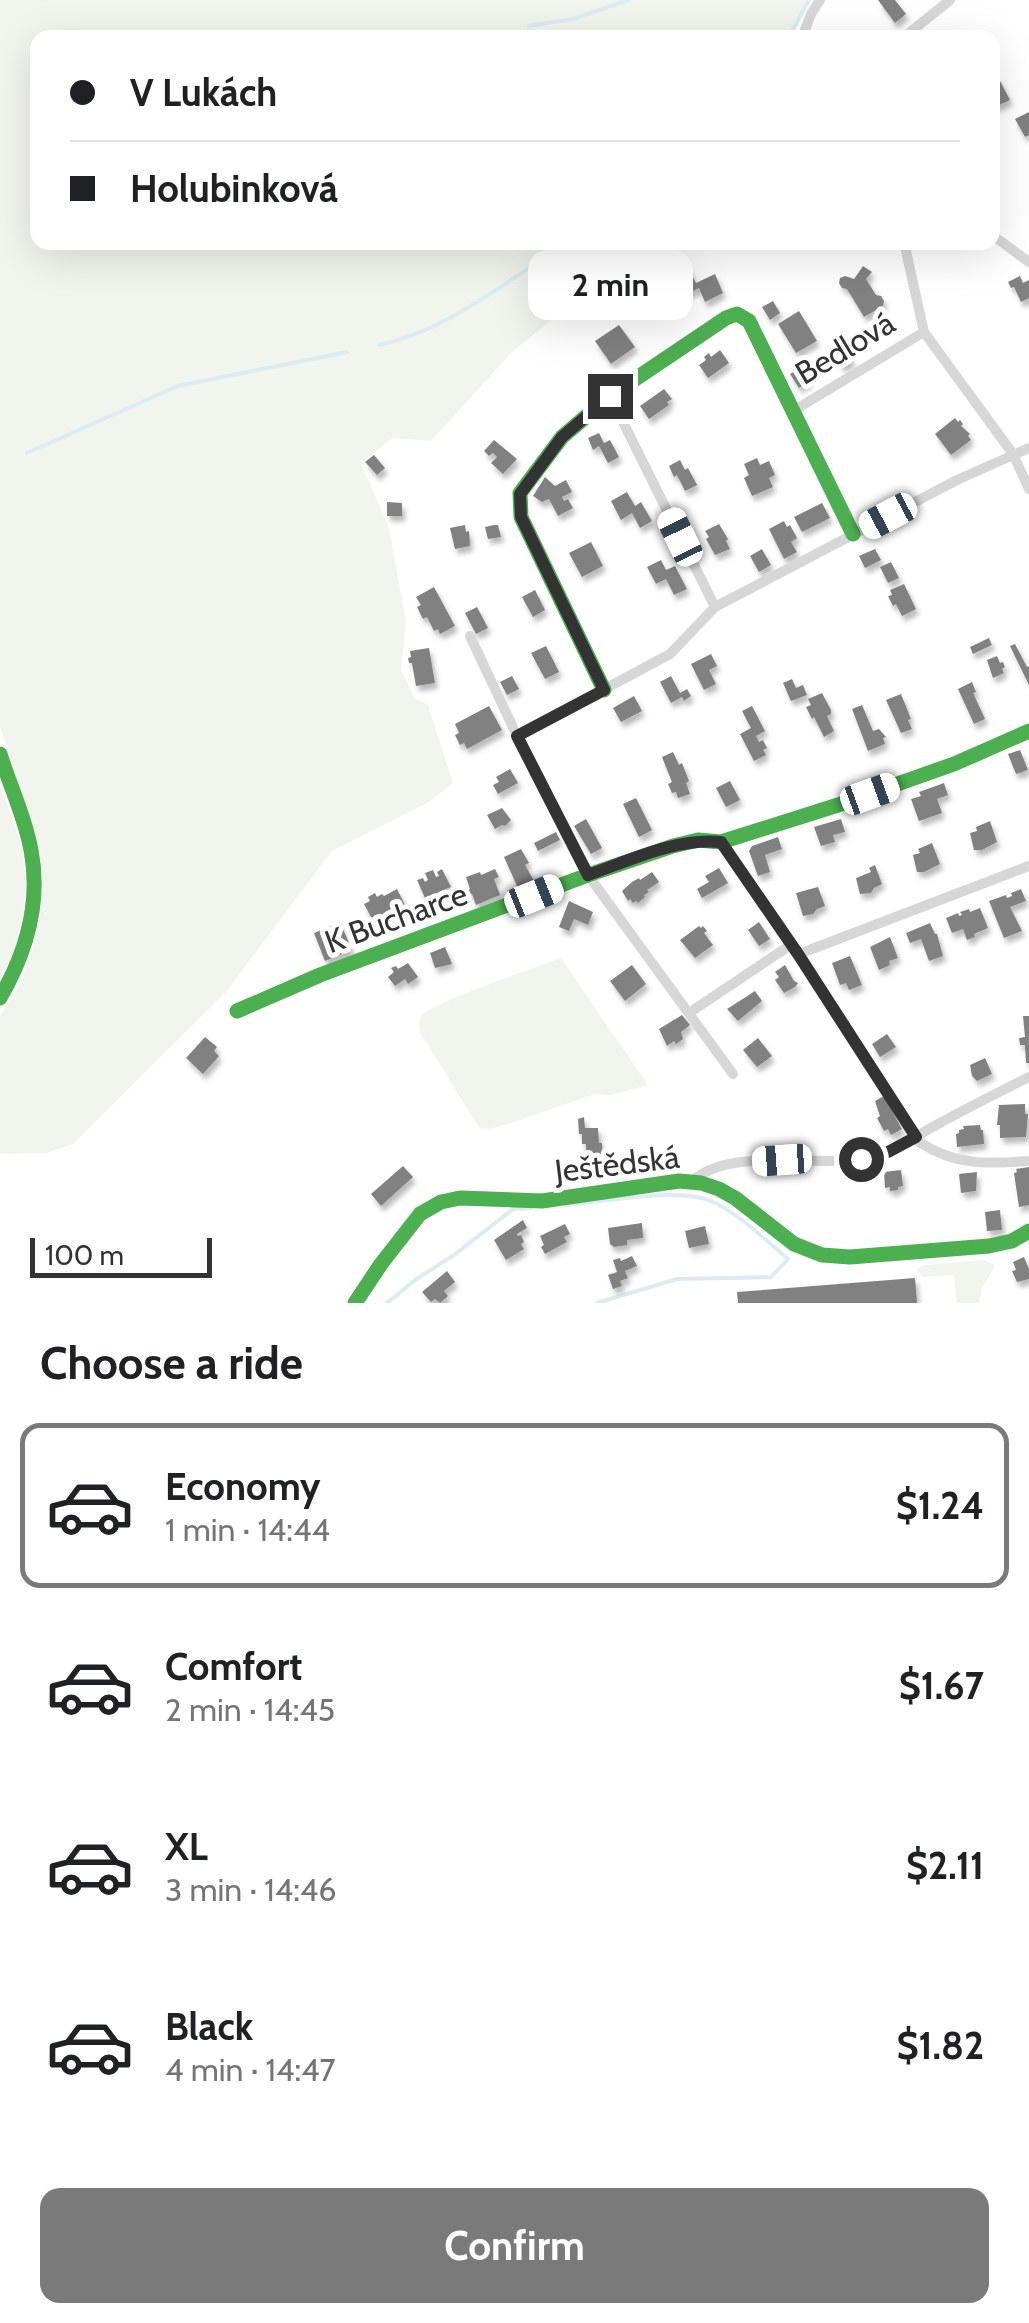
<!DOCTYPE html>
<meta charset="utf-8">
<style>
:root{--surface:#fff;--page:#f6f6f6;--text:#202124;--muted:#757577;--line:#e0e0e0;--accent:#7a7a7a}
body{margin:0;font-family:Cabin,sans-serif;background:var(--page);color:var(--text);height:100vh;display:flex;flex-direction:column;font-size:38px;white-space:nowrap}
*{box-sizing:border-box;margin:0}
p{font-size:32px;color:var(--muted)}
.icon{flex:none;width:55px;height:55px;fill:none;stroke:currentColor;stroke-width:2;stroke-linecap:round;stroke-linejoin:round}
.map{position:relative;height:1303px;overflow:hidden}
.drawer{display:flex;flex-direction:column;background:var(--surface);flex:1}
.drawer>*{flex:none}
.top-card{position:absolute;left:30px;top:30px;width:970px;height:220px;border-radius:20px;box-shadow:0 10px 40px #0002;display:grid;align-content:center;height:220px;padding:0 40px;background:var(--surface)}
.scale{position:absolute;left:30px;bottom:25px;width:182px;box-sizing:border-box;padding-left:10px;border:5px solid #333;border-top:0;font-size:28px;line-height:35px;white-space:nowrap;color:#333;-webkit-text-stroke:8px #fff;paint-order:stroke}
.end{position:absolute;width:45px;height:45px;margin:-22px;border:12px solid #333;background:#fff;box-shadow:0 0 0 5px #fff}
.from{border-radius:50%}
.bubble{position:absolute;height:70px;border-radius:20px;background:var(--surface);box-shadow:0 10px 40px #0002;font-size:32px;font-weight:700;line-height:70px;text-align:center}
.car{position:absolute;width:30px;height:60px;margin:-30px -15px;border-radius:12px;box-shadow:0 0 8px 2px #0007;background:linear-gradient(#fff 24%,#345 0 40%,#fff 0 76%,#345 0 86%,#fff 0)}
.top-card b{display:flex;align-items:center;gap:35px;height:95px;font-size:38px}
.top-card b+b{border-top:2px solid var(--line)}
.top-card i{width:25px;height:25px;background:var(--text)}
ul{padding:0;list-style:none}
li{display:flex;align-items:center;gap:30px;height:165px;margin:0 20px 15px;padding:0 20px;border:5px solid transparent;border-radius:20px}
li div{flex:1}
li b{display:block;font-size:38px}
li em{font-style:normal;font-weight:700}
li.current{border-color:var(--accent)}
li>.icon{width:90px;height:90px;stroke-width:1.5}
h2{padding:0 40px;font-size:45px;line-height:120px}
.cta{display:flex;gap:20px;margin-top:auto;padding:20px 40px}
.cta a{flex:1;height:115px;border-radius:20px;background:var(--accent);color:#fff;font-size:40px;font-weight:700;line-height:115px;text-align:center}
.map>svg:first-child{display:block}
.green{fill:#f1f5ed}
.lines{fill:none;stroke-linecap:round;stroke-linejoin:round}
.stream{stroke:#ddebf3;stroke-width:4}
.building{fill:#818181;filter:url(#shadow)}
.street{stroke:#d7d7d7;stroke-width:10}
.fast{stroke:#4caf50;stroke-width:15}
.route{stroke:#333;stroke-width:12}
.labels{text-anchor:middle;stroke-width:10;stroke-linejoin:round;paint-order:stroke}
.street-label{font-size:32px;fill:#333;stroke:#fff}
</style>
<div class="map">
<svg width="1029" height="1303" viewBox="0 0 1029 1303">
<defs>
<filter id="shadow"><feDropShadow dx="3" dy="5.5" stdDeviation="2.5" flood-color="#0004"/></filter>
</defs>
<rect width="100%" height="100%" fill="#fff"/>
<g class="green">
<polygon points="0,0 812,0 785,38 38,38 38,242 648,243 514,350 431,441 393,438 361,463 389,528 406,622 401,670 415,698 428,705 453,783 429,802 332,851 226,992 73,1144 46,1153 0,1154 0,1016 18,987 30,958 40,918 43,883 40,849 0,727"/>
<path d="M0 784C7 806 17 828 22 851 31 896 20 942 0 981Z"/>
<path d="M561 958 648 1085 611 1095 595 1094 505 1125 489 1129 479 1128 420 1032C419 1025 418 1022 421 1016 430 1003 540 966 561 958Z"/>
<polygon points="985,1260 995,1266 982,1288 979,1303 957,1303 954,1275 923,1277 916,1269 925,1265"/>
</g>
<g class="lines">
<g class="stream">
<polyline points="529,26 573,19 628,0"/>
<polyline points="790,35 809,0"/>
<path d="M379 345C452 330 508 277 572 242"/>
<polyline points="27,453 178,386 347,352"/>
<path d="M566 1205C604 1202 680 1186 713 1202 741 1215 764 1239 788 1259L771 1277 677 1279 597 1303"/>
<polyline points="387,1303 415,1280 454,1255 513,1209 531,1208"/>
</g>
</g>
<g class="building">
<polygon points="878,0 895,0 906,14 895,23"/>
<polygon points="998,77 1010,100 995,107 992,103 992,80"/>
<polygon points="1029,112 1029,135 1025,137 1015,119"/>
<polygon points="683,258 696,283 715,274 723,293 705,302 699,288 679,298 664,268"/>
<polygon points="863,266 872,272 866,279 876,295 881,296 884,301 883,306 864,317 847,289 842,288 839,283 840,278 845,276 854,279"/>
<polygon points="1020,276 1023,283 1029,280 1029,298 1021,302 1014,287 1011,288 1008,282"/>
<polygon points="773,301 780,313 770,320 762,307"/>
<polygon points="799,311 817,341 796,353 778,324"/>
<polygon points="619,325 635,347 611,364 595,341"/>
<polygon points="720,350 729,363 708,378 699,365 706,360 704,357 709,353 711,357"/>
<polygon points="846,350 853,361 842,367 835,357"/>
<polygon points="801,367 810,381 799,388 790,374"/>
<polygon points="664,389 672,399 667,402 669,405 649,419 640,406"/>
<polygon points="955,418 958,422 960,420 963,424 961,426 970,434 968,436 971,440 951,455 935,434"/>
<polygon points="599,433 604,443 610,440 619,457 608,463 599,446 593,450 588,438"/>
<polygon points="494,440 517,459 503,474 491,463 497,457 493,453 489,456 484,451"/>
<polygon points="374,455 385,468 377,475 365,462"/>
<polygon points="757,458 760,465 769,461 775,475 769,478 773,487 752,496 744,478 749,475 744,464"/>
<polygon points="680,460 685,470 688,468 697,485 685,491 677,475 674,477 669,466"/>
<polygon points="545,477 555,486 566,480 572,492 562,497 564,501 568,499 573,508 558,516 549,499 542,502 533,496"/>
<polygon points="627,492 635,506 641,502 652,521 640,528 632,513 621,520 611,501"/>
<polygon points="387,502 402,503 402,516 387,516"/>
<polygon points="822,503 830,518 802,532 794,517"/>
<polygon points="784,521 787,527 790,525 797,538 791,542 797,552 784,559 769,529"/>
<polygon points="719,524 728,539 726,541 730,549 715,555 706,539 709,537 705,531"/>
<polygon points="465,525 466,532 469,531 470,546 455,549 450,528"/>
<polygon points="494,525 498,525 501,537 488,539 485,527"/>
<polygon points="591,542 603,566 582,577 569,553"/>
<polygon points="762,549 771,565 759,572 750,556"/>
<polygon points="875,549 881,560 865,568 859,556"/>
<polygon points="661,560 666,570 675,566 687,589 674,595 666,579 656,584 647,567"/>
<polygon points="891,562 899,578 888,583 880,567"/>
<polygon points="904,584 916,609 902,616 896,604 893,606 888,596 892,595 890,590"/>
<polygon points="434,587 455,626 440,634 438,629 434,631 427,617 423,619 417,607 421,605 416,597"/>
<polygon points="535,590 545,610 533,617 522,597"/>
<polygon points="477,607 488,628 476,634 465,613"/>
<polygon points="989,638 992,645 973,654 970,647"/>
<polygon points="1015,644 1027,667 1029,666 1029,685 1010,646"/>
<polygon points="546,646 559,672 545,679 531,653"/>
<polygon points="429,648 435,683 416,686 412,663 409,663 408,658 411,657 410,651"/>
<polygon points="711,654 717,666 709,670 716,684 704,690 691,664"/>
<polygon points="997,656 1000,663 1003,662 1005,667 1002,669 1004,673 993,678 987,660"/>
<polygon points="512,676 519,689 507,695 500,682"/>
<polygon points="671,676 680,693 687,689 691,696 684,701 682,697 671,703 660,682"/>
<polygon points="792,679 796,688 803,685 807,695 791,701 783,683"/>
<polygon points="972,682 976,692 973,693 985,719 974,724 958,689"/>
<polygon points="822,693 831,710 831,714 827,716 834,731 824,737 814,717 812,719 806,707 811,705 808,699"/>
<polygon points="901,694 911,719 908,720 912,729 901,733 886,700"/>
<polygon points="634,696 642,711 621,722 613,708"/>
<polygon points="862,705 873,731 879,729 886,737 883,738 885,744 868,751 852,709"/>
<polygon points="489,706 502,730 467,749 464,743 460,745 455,735 459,733 455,724"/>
<polygon points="752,706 765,731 756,736 759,742 763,740 767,748 763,750 766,755 754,761 740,734 751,728 742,711"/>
<polygon points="1020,750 1028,770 1016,774 1008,754"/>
<polygon points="673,752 679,765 682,763 689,781 686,783 690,794 678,798 676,792 672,793 668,784 672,782 662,757"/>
<polygon points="510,769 518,783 498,794 493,785 499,782 496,777"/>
<polygon points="730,781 740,800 726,807 716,788"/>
<polygon points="944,783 948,795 937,799 942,813 919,821 911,799 921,796 919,792"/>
<polygon points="636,798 652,830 639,837 623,804"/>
<polygon points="502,808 511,820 505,826 502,825 495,829 487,815"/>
<polygon points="586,819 602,848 591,854 574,826"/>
<polygon points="841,819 845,832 833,835 835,842 821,846 814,827"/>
<polygon points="990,821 997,842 982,850 974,850 970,833 977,831 976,827"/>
<polygon points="556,832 560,840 538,851 534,843"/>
<polygon points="778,837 782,849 765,855 770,872 758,876 749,851 752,846"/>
<polygon points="932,843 940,864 924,872 917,872 913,855 920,853 918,849"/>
<polygon points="521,849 529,863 525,865 534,881 518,888 504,857"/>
<polygon points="875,865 882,884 874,888 871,893 860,894 856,878 871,872 869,868"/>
<polygon points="719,868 728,883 702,898 697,889 709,882 705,876"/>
<polygon points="442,869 451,887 425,898 417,880 423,878 425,882 428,880 425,873 433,870 436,877 439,876 437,872"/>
<polygon points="495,869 499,877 494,879 500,895 476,905 472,894 470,895 468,890 470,889 466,877 480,872 481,875"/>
<polygon points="652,872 659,882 647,890 649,892 644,895 645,897 638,903 636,901 633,903 630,899 628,901 622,891 632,882 639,878 640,880"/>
<polygon points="818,887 825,906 817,909 813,914 803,916 796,893"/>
<polygon points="397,889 406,907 393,914 394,916 388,920 388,923 382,922 376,926 364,904 370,901 368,897 375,893 377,897 382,894 384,896"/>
<polygon points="1021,889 1026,901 1010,907 1022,931 1004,938 989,901 1006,895 1007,898 1012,896 1011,893"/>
<polygon points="569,901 593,912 588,925 574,919 569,931 559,927"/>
<polygon points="980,908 988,928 974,934 975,937 967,940 963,929 952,933 946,918 958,913 959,916 962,915 960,912 969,909 970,912"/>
<polygon points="340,922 352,950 325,961 314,933"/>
<polygon points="759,922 770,939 759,946 748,930"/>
<polygon points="930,923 935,934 937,934 943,956 929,961 921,939 910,943 906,933"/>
<polygon points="699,926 701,928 703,926 707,931 704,933 713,945 695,958 680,940"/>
<polygon points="890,937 898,958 889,961 890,965 879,970 870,947"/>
<polygon points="445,947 452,964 435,968 430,953"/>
<polygon points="850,956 862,985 849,990 846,983 840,985 832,963"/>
<polygon points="408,963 418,977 408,984 405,979 395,986 388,977 394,972 391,968 396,966 398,969"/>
<polygon points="632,965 646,984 625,1001 610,981"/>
<polygon points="785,965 794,981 798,983 795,987 784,993 775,980 779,977 775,972"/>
<polygon points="755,991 762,1001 738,1021 727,1009"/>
<polygon points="682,1015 690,1025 681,1032 683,1039 676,1044 674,1041 667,1046 659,1029"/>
<polygon points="1023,1016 1029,1016 1029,1063 1026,1063 1025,1045 1020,1045 1019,1038 1025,1037"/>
<polygon points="887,1034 896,1047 880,1057 872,1044"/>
<polygon points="205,1037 217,1047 214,1051 219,1056 203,1074 186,1058"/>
<polygon points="758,1038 772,1056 757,1067 743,1050"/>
<polygon points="985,1058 992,1074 977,1081 972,1076 970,1065"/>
<polygon points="884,1096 902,1129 891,1135 888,1129 884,1131 877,1118 880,1116 875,1101"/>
<polygon points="1025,1104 1025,1114 1028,1114 1026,1137 1000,1138 1000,1125 997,1125 999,1105"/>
<polygon points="584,1117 585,1128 598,1128 599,1143 602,1143 603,1158 600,1158 600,1170 587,1170 586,1144 582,1144 582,1134 579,1134 578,1119"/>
<polygon points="980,1125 981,1130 983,1130 984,1144 957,1147 956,1134 959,1133 959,1130 964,1129 963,1126"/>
<polygon points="403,1166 413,1177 381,1206 371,1194"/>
<polygon points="1029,1167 1029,1205 1019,1207 1014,1173 1017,1172 1016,1169"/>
<polygon points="901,1170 903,1186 898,1187 898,1190 890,1191 890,1187 885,1188 884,1172"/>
<polygon points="977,1172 976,1191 961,1193 959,1174"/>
<polygon points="1000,1210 1002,1230 987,1231 985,1212"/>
<polygon points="523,1220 527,1228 517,1234 518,1236 521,1235 524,1242 521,1244 524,1249 506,1260 494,1240"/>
<polygon points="642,1223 643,1238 627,1240 627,1245 614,1247 610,1244 608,1228"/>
<polygon points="565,1224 570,1234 564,1237 567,1242 545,1254 541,1247 544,1245 540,1236"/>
<polygon points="705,1226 709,1244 689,1248 685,1231"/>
<polygon points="632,1256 637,1266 625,1271 628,1278 620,1281 622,1286 613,1289 608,1275 617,1272 613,1260 620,1258 621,1261"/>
<polygon points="1024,1257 1029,1269 1029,1279 1017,1282 1012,1271 1016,1270 1013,1262"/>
<polygon points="447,1271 455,1282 444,1291 448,1296 440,1303 435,1299 431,1302 422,1292"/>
<polygon points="915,1278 917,1303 738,1303 737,1292"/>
</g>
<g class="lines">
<g class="street">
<polyline points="802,38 811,14 820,0"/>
<polyline points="903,38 950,0"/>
<polyline points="992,235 1029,262"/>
<polyline points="904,242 924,332 1013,454 1029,489"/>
<polyline points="610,396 715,607"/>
<polyline points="793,411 924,332"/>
<polyline points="470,636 517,736 588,875 733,1074"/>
<polyline points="517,736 670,654 715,607 957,480 1029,448"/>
<path d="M721 842 799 954 919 1142C956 1166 987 1164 1029 1161"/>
<polyline points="799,954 1029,866"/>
<polyline points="689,1013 792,944"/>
<path d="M692 1181C732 1146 815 1168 864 1158 893 1153 915 1136 940 1123 969 1107 999 1092 1029 1077"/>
</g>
<g class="fast">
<polyline points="604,690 521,517 520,493 562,437 610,396 726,318 737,314 749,321 853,534"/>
<path d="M0 754C10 786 25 817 31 850 41 902 26 953 0 998"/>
<polyline points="237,1011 320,975 588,875 673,846 698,840 721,842 838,805 954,764 1029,731"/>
<polyline points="355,1303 381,1264 420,1214 441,1202 460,1198 542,1201 679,1181 701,1183 719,1189 735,1198 794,1244 822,1255 850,1257 989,1246 1012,1241 1029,1231"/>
</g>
</g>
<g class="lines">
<path class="route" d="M610 396 562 437 520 494 521 517 604 690 517 736 588 875C631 860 675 838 721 842L798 954 916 1137 888 1152 861 1159"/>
</g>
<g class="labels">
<g class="street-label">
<text transform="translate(845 348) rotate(-31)" y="11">Bedlová</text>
<text transform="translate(396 918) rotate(-20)" y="11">K Bucharce</text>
<text transform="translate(617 1164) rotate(-7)" y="11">Ještědská</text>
</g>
</g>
</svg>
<div class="scale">100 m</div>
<i class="end from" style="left:861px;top:1159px"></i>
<i class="end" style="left:610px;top:396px"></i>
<div class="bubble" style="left:528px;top:250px;width:165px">2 min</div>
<i class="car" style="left:888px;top:516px;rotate:242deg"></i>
<i class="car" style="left:680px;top:537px;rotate:334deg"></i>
<i class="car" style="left:870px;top:794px;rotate:70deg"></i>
<i class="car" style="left:534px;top:896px;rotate:68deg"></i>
<i class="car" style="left:782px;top:1160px;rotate:266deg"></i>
<div class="top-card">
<b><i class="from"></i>V Lukách</b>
<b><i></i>Holubinková</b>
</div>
</div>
<section class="drawer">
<h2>Choose a ride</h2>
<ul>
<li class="current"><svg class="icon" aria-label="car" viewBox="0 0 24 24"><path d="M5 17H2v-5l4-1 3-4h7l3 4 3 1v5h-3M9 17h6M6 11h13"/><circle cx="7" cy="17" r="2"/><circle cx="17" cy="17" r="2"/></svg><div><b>Economy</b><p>1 min · 14:44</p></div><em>$1.24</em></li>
<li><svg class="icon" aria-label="car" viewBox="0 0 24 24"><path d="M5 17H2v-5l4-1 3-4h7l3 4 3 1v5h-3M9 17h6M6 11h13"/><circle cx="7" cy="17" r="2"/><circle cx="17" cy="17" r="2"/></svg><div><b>Comfort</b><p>2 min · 14:45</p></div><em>$1.67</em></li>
<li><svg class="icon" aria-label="car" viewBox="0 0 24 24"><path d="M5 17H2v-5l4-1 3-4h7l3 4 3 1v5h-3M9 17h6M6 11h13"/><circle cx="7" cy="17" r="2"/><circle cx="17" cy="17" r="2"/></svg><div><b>XL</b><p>3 min · 14:46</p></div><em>$2.11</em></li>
<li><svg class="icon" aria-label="car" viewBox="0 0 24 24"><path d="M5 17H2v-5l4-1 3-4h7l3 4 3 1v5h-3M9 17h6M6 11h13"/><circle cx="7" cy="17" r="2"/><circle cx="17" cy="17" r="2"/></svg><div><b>Black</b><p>4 min · 14:47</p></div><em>$1.82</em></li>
</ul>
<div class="cta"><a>Confirm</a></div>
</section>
